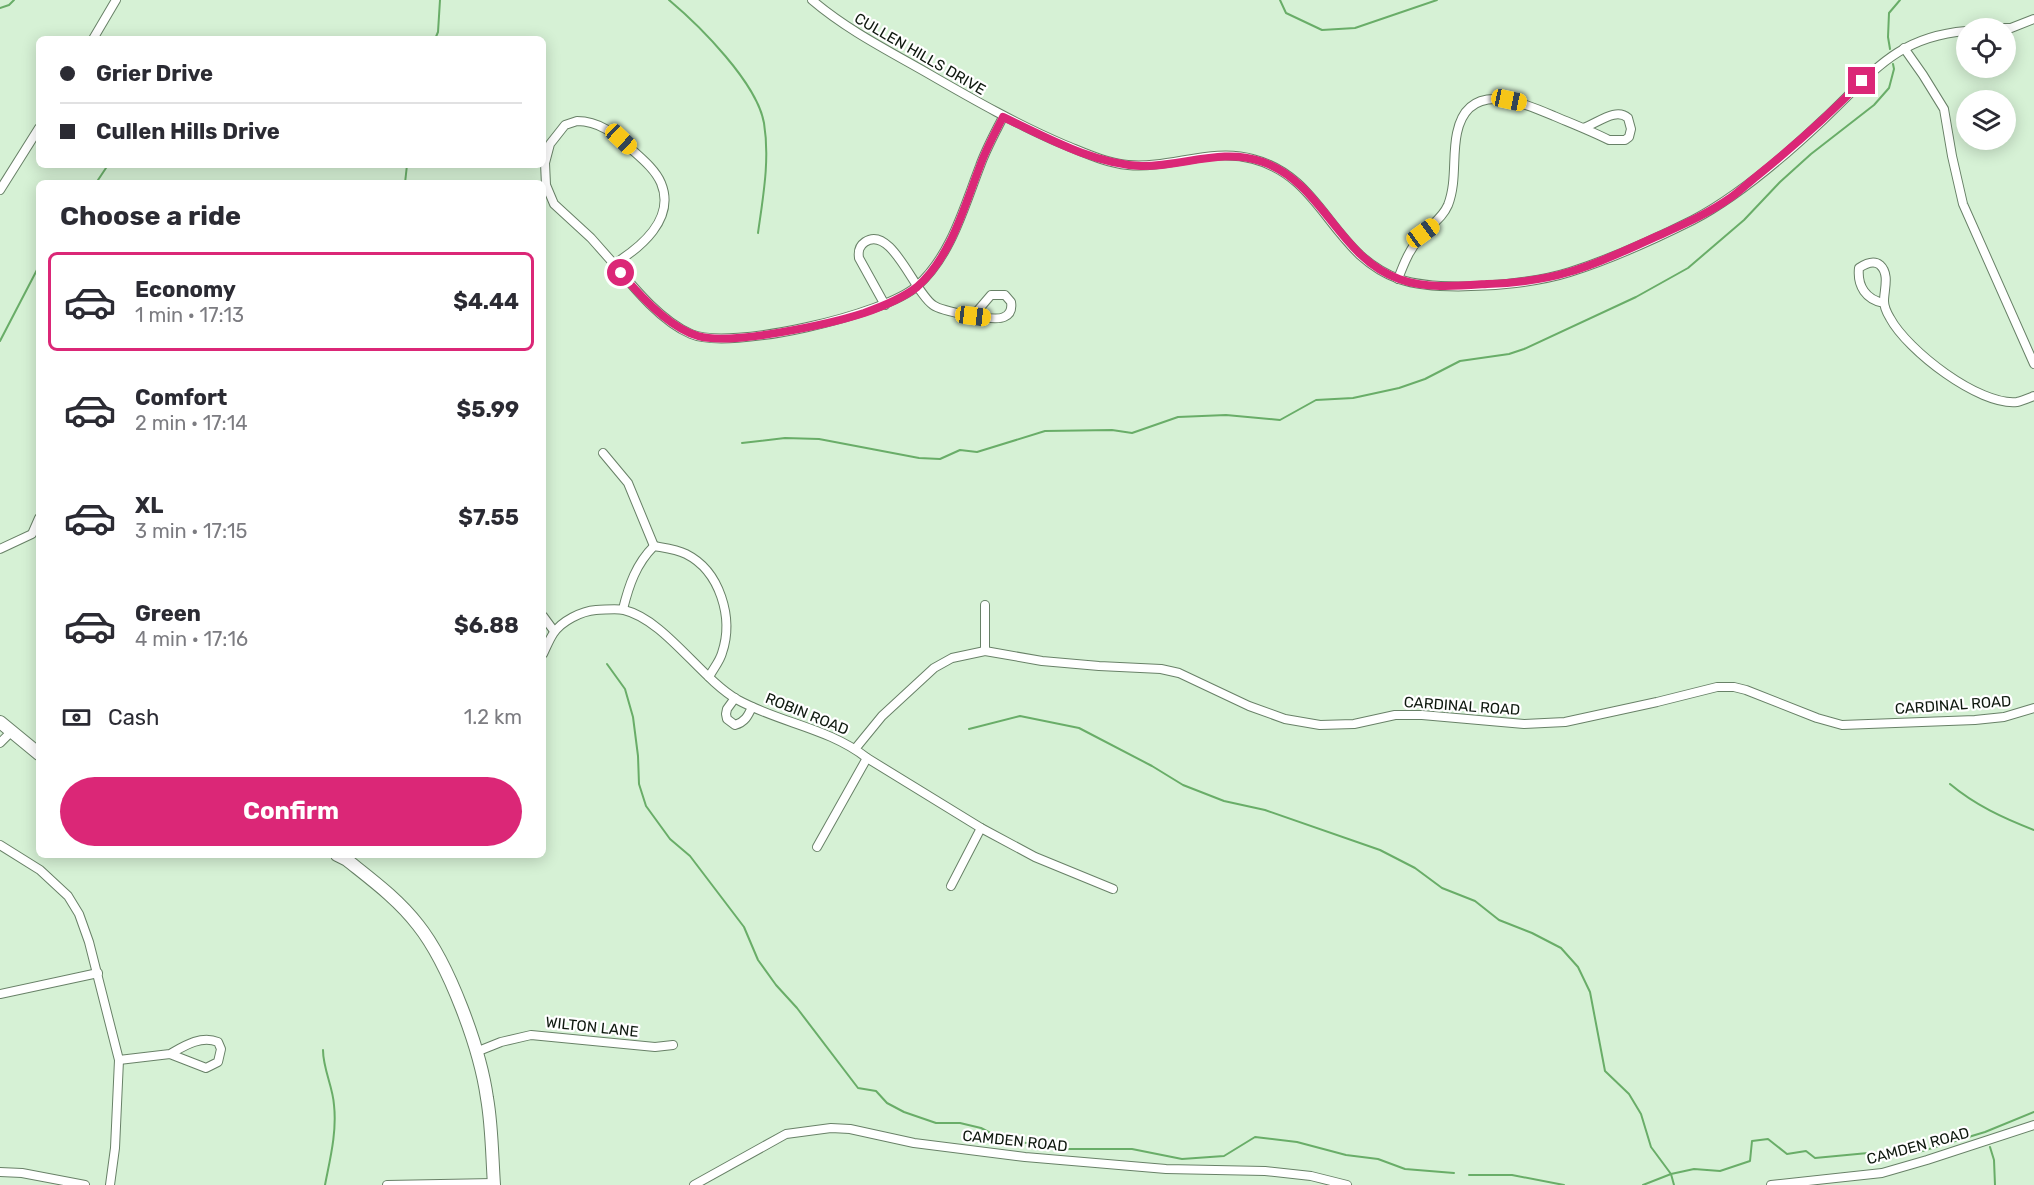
<!DOCTYPE html>
<meta charset="utf-8">
<style>
:root{--surface:#fff;--page:#f7f7f7;--text:#2b2b33;--muted:#7c7c81;--line:#e1e1e2;--accent:#db2777}
body{margin:0;font-family:Rubik,sans-serif;background:var(--page);color:var(--text);height:100vh;display:flex;flex-direction:column;font-size:22px;white-space:nowrap}
*{box-sizing:border-box;margin:0}
p{font-size:20px;color:var(--muted)}
.icon{flex:none;width:33px;height:33px;fill:none;stroke:currentColor;stroke-width:2;stroke-linecap:round;stroke-linejoin:round}
.map{position:relative;flex:1;overflow:hidden}
.drawer{position:absolute;left:36px;top:180px;width:510px;height:678px;display:flex;flex-direction:column;background:var(--surface);border-radius:9px;box-shadow:0 3px 15px #0003}
.drawer>*{flex:none}
.guide{position:absolute;left:36px;top:36px;width:510px;height:132px;border-radius:9px;box-shadow:0 3px 15px #0003;display:grid;align-content:center;height:132px;padding:0 24px;background:var(--surface)}
.buttons{position:absolute;left:1956px;top:18px;display:grid;gap:12px}
.buttons a{display:grid;place-items:center;width:60px;height:60px;border-radius:50%;background:var(--surface);box-shadow:0 3px 15px #0003;font-size:30px}
.end{position:absolute;width:27px;height:27px;margin:-14px;border:8px solid #db2777;background:#fff;box-shadow:0 0 0 3px #fff}
.from{border-radius:50%}
.car{position:absolute;width:18px;height:36px;margin:-18px -9px;border-radius:8px;box-shadow:0 0 4px 2px #0007;background:linear-gradient(#f5c518 24%,#345 0 40%,#f5c518 0 76%,#345 0 86%,#f5c518 0)}
.guide b{display:flex;align-items:center;gap:21px;height:57px;font-size:22px}
.guide b+b{border-top:2px solid var(--line)}
.guide i{width:15px;height:15px;background:var(--text)}
ul{padding:0;list-style:none}
li{display:flex;align-items:center;gap:18px;height:99px;margin:0 12px 9px;padding:0 12px;border:3px solid transparent;border-radius:9px}
li div{flex:1}
li b{display:block;font-size:22px}
li em{font-style:normal;font-weight:700}
li.current{border-color:var(--accent)}
li>.icon{width:54px;height:54px;stroke-width:1.5}
h2{padding:0 24px;font-size:27px;line-height:72px}
.pay{display:flex;align-items:center;gap:15px;height:66px;padding:0 24px;font-size:22px}
.pay p{margin-inline-start:auto}
.cta{display:flex;gap:12px;margin-top:auto;padding:12px 24px}
.cta a{flex:1;height:69px;border-radius:36px;background:var(--accent);color:#fff;font-size:24px;font-weight:700;line-height:69px;text-align:center}
.map>svg:first-child{display:block}
.lines{fill:none;stroke-linecap:round;stroke-linejoin:round}
.stream{stroke:#69ad68;stroke-width:2}
.street-casing{stroke:#688167;stroke-width:10}
.secondary-casing{stroke:#688167;stroke-width:14}
.street{stroke:#fff;stroke-width:8}
.secondary{stroke:#fff;stroke-width:12}
.route{stroke:#db2777;stroke-width:8}
.labels{text-anchor:middle;stroke-width:4.5;stroke-linejoin:round;paint-order:stroke}
.street-label{font-size:15px;fill:#0e180e;stroke:#fff}
</style>
<div class="map">
<svg width="2034" height="1185" viewBox="0 0 2034 1185">
<rect width="100%" height="100%" fill="#d6f1d5"/>
<g class="lines">
<g class="stream">
<path d="M669 0C700 26 757 83 764 123 770 160 763 197 758 233"/>
<polyline points="1280,0 1286,13 1322,30 1355,28 1437,0"/>
<polyline points="0,8 9,5 14,0"/>
<polyline points="435,39 438,32 440,0"/>
<polyline points="1890,49 1888,37 1889,13 1900,0"/>
<polyline points="96,183 108,165"/>
<polyline points="405,183 407,165"/>
<polyline points="0,341 39,266"/>
<polyline points="742,443 785,438 819,439 919,458 940,459 960,450 977,452 1045,431 1112,430 1132,433 1178,417 1226,415 1280,420 1316,400 1353,398 1399,388 1425,379 1460,361 1509,354 1524,349 1636,297 1688,268 1744,220 1780,182 1811,154 1874,105 1889,88 1894,69 1893,64"/>
<polyline points="607,664 625,689 633,717 638,756 639,784 646,806 670,839 690,856 744,927 758,960 776,985 797,1008 858,1088 876,1091 887,1103 904,1112 936,1123 960,1123 981,1128 1000,1138 1057,1149 1132,1149 1182,1159 1224,1156 1255,1137 1297,1142 1346,1155 1378,1159 1405,1169 1454,1173"/>
<polyline points="969,729 1020,716 1079,728 1152,766 1183,785 1224,801 1265,810 1380,850 1415,868 1442,888 1475,901 1499,920 1532,933 1561,948 1578,967 1590,992 1605,1071 1629,1094 1641,1114 1651,1147 1671,1174 1643,1185"/>
<path d="M1950 784C1975 805 2003 818 2034 830"/>
<path d="M323 1050C323 1069 333 1087 334 1105 337 1132 330 1159 325 1185"/>
<polyline points="1990,1147 1994,1160 1995,1185"/>
<polyline points="1469,1175 1512,1175 1564,1185"/>
<polyline points="1674,1185 1671,1174 1694,1169 1720,1171 1750,1161 1752,1141 1768,1139 1787,1154 1806,1151 1815,1158 1868,1153 1890,1156 1919,1152 1985,1132 2034,1112"/>
</g>
<defs>
<g id="street">
<path d="M812 0C847 30 889 51 929 74 974 100 1018 125 1065 145 1085 153 1106 163 1128 165 1170 169 1212 147 1253 159 1307 173 1323 220 1360 255 1370 264 1385 274 1399 279 1440 293 1529 285 1570 272 1611 259 1655 239 1693 220 1739 196 1786 155 1824 119 1872 74 1895 37 1966 31"/>
<polyline points="1999,28 2011,28 2034,19"/>
<polyline points="93,39 116,0"/>
<polyline points="1904,48 1923,75 1944,109 1952,156 1963,204 2034,364"/>
<path d="M577 121C599 121 615 134 630 148 641 158 655 169 661 183 676 219 640 248 614 264L591 238 554 204 546 185 545 163 550 144 565 125Z"/>
<polyline points="0,190 39,128"/>
<path d="M614 264C634 288 661 321 691 334 730 351 885 315 917 286 951 256 964 207 980 166 986 149 995 133 1003 117"/>
<path d="M1398 279C1404 263 1410 248 1422 235 1431 224 1442 219 1448 205 1457 182 1452 156 1457 133 1468 79 1521 102 1554 116 1573 124 1591 131 1609 140H1625L1629 137 1631 129 1628 118C1616 107 1598 123 1583 128"/>
<path d="M1884 303C1866 300 1857 286 1859 268 1865 264 1874 260 1880 265 1890 274 1884 290 1884 301 1884 306 1887 313 1890 318 1907 350 1979 406 2017 402 2022 401 2029 398 2034 396"/>
<path d="M885 305 859 258C858 251 859 246 865 242 891 224 914 292 933 305 941 311 995 322 1004 317 1011 314 1012 308 1011 302L1005 295H991L973 316"/>
<polyline points="603,453 628,483 654,546"/>
<polyline points="0,549 32,534 39,518"/>
<polyline points="985,605 985,651"/>
<path d="M623 609C629 585 636 564 654 546 665 548 676 549 686 554 720 571 734 618 722 653 720 661 713 669 709 677"/>
<polyline points="543,616 554,631"/>
<path d="M543 654C546 648 549 640 553 634 561 621 582 611 596 610 605 610 615 608 624 610 665 620 700 678 738 700 780 723 829 728 867 758L981 828 1035 857 1113 889"/>
<path d="M735 698 727 709 726 714 727 719 735 725C745 722 748 716 752 707"/>
<polyline points="0,743 11,732"/>
<polyline points="855,749 882,716 934,668 952,658 985,651 1042,661 1099,666 1161,669 1179,673 1249,706 1285,719 1320,725 1354,724 1395,715 1422,715 1524,724 1565,722 1657,702 1717,687 1734,687 1746,690 1817,718 1842,725 1975,720 2004,717 2034,708"/>
<polyline points="0,845 40,870 68,896 79,914 89,942 119,1060 115,1148 110,1185"/>
<polyline points="817,847 867,758"/>
<polyline points="951,886 981,828"/>
<polyline points="0,994 98,973"/>
<polyline points="476,1052 501,1042 531,1035 655,1047 673,1045"/>
<path d="M119 1060 170 1054 206 1068 218 1062 221 1049 218 1042C201 1035 184 1046 170 1054"/>
<polyline points="0,1172 22,1173 85,1185"/>
<polyline points="387,1185 494,1183"/>
<polyline points="694,1185 786,1134 831,1128 850,1129 914,1143 1025,1157 1166,1169 1265,1171 1311,1176 1347,1185"/>
<polyline points="1771,1185 1882,1173 1927,1160 2034,1125"/>
</g>
<g id="secondary">
<polyline points="0,722 39,754"/>
<path d="M337 855 347 860C372 880 398 899 418 925 449 964 480 1048 487 1098 492 1126 492 1156 494 1185"/>
</g>
</defs>
<use href="#street" class="street-casing"/>
<use href="#secondary" class="secondary-casing"/>
<use href="#street" class="street"/>
<use href="#secondary" class="secondary"/>
</g>
<g class="lines">
<path class="route" d="M621 273C640 296 670 328 698 336 730 346 830 324 864 313 881 307 903 298 917 287 951 257 964 207 980 166 986 149 995 133 1003 117 1046 137 1093 164 1141 166 1182 167 1222 147 1263 162 1323 183 1338 257 1399 279 1426 289 1458 286 1487 284 1514 283 1543 280 1569 272 1601 263 1630 248 1660 235 1684 224 1709 213 1730 198 1739 192 1748 183 1757 176 1794 146 1829 115 1862 81"/>
</g>
<g class="labels">
<g class="street-label">
<text transform="translate(920 54) rotate(30)" y="5">CULLEN HILLS DRIVE</text>
<text transform="translate(1953 705) rotate(-4)" y="5">CARDINAL ROAD</text>
<text transform="translate(1462 706) rotate(4)" y="5">CARDINAL ROAD</text>
<text transform="translate(807 714) rotate(22)" y="5">ROBIN ROAD</text>
<text transform="translate(592 1027) rotate(6)" y="5">WILTON LANE</text>
<text transform="translate(1015 1141) rotate(6)" y="5">CAMDEN ROAD</text>
<text transform="translate(1918 1146) rotate(-15)" y="5">CAMDEN ROAD</text>
</g>
</g>
</svg>
<div class="buttons">
<a><svg class="icon" aria-label="locate" viewBox="0 0 24 24"><circle cx="12" cy="12" r="6"/><path d="M12 2v4M12 18v4M2 12h4M18 12h4"/></svg></a>
<a><svg class="icon" aria-label="layers" viewBox="0 0 24 24"><path d="M12 4l9 5-9 5-9-5zM3 14l9 5 9-5"/></svg></a>
</div>
<i class="end from" style="left:621px;top:273px"></i>
<i class="end" style="left:1862px;top:81px"></i>
<i class="car" style="left:1509px;top:100px;rotate:102deg"></i>
<i class="car" style="left:621px;top:139px;rotate:133deg"></i>
<i class="car" style="left:1423px;top:233px;rotate:54deg"></i>
<i class="car" style="left:973px;top:316px;rotate:97deg"></i>
<div class="guide">
<b><i class="from"></i>Grier Drive</b>
<b><i></i>Cullen Hills Drive</b>
</div>
<section class="drawer">
<h2>Choose a ride</h2>
<ul>
<li class="current"><svg class="icon" aria-label="car" viewBox="0 0 24 24"><path d="M5 17H2v-5l4-1 3-4h7l3 4 3 1v5h-3M9 17h6M6 11h13"/><circle cx="7" cy="17" r="2"/><circle cx="17" cy="17" r="2"/></svg><div><b>Economy</b><p>1 min · 17:13</p></div><em>$4.44</em></li>
<li><svg class="icon" aria-label="car" viewBox="0 0 24 24"><path d="M5 17H2v-5l4-1 3-4h7l3 4 3 1v5h-3M9 17h6M6 11h13"/><circle cx="7" cy="17" r="2"/><circle cx="17" cy="17" r="2"/></svg><div><b>Comfort</b><p>2 min · 17:14</p></div><em>$5.99</em></li>
<li><svg class="icon" aria-label="car" viewBox="0 0 24 24"><path d="M5 17H2v-5l4-1 3-4h7l3 4 3 1v5h-3M9 17h6M6 11h13"/><circle cx="7" cy="17" r="2"/><circle cx="17" cy="17" r="2"/></svg><div><b>XL</b><p>3 min · 17:15</p></div><em>$7.55</em></li>
<li><svg class="icon" aria-label="car" viewBox="0 0 24 24"><path d="M5 17H2v-5l4-1 3-4h7l3 4 3 1v5h-3M9 17h6M6 11h13"/><circle cx="7" cy="17" r="2"/><circle cx="17" cy="17" r="2"/></svg><div><b>Green</b><p>4 min · 17:16</p></div><em>$6.88</em></li>
</ul>
<div class="pay"><svg class="icon" aria-label="cash" viewBox="0 0 24 24"><path d="M3 7h18v10H3z"/><circle cx="12" cy="12" r="2"/></svg>Cash<p>1.2 km</p></div>
<div class="cta"><a>Confirm</a></div>
</section>
</div>
